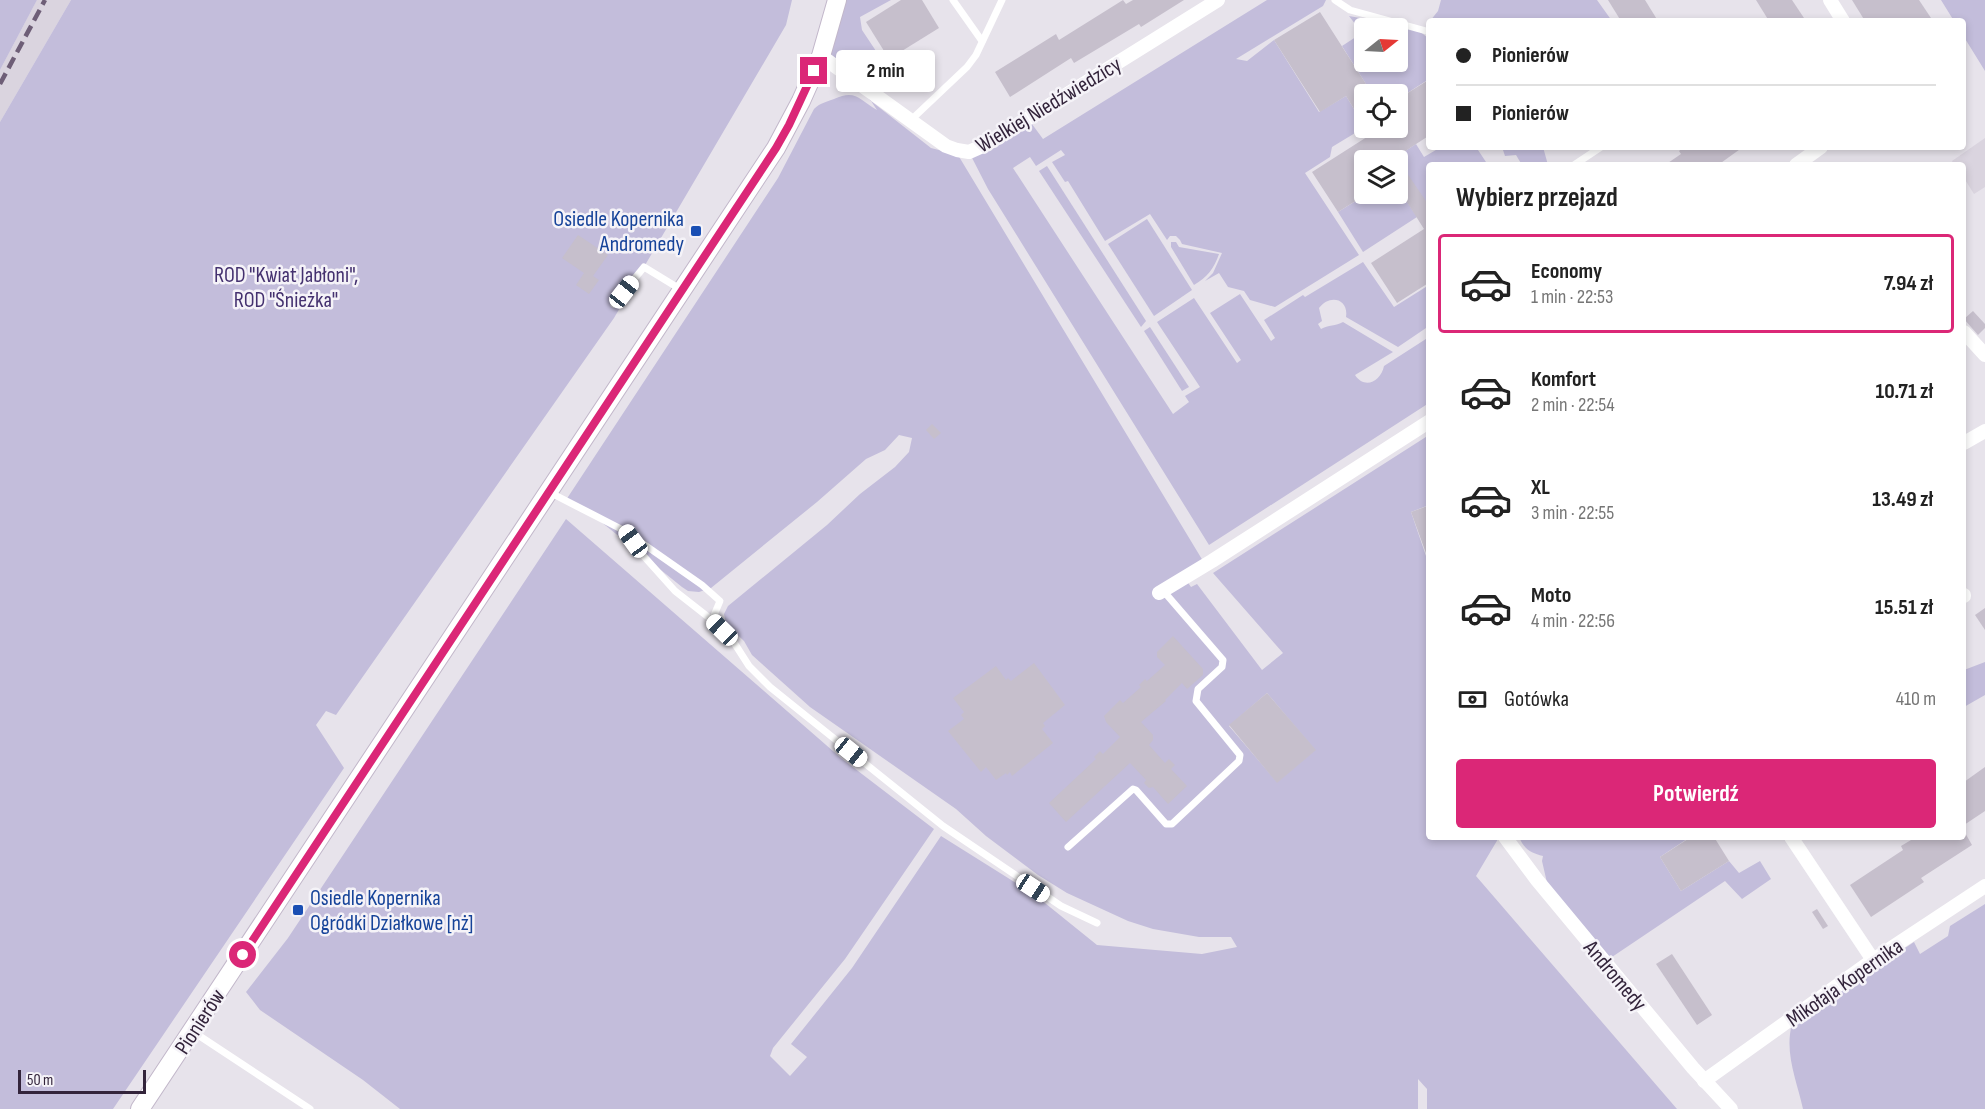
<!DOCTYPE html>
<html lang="pl">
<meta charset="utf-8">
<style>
:root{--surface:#fff;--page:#f2f2f2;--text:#222;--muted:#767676;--line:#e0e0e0;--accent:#db2777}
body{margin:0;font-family:"Sofia Sans Condensed",sans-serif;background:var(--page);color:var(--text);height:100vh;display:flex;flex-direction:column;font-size:22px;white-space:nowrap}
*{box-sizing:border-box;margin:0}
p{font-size:20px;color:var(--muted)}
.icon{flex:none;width:33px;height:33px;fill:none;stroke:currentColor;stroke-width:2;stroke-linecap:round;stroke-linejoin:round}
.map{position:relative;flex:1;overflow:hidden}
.drawer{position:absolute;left:1426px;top:162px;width:540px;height:678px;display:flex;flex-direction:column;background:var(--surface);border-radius:6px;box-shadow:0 3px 9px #0003}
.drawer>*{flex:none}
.top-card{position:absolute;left:1426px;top:18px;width:540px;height:132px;border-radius:6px;box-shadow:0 3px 9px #0003;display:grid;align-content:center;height:132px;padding:0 30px;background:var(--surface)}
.needle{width:39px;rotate:72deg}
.buttons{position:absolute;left:1354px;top:18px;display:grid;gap:12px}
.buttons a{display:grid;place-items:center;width:54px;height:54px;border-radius:6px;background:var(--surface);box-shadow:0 3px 9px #0003;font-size:30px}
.scale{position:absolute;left:18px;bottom:15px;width:128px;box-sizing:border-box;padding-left:6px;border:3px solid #33243b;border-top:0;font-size:16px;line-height:21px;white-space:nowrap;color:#33243b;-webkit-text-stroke:4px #f5f3f8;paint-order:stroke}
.end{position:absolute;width:27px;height:27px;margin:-14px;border:8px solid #db2777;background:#fff;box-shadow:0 0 0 3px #fff}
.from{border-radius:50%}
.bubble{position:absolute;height:42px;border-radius:6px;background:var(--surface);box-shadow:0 3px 9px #0003;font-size:20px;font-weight:700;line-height:42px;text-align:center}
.car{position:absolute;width:18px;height:36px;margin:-18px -9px;border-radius:8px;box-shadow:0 0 4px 2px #0007;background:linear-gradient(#fff 24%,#345 0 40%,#fff 0 76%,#345 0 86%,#fff 0)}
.top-card b{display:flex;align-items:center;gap:21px;height:57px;font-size:22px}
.top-card b+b{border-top:2px solid var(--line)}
.top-card i{width:15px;height:15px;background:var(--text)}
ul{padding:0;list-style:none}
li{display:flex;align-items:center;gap:18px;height:99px;margin:0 12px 9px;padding:0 18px;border:3px solid transparent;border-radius:6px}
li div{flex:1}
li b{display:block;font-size:22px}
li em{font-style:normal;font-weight:700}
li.current{border-color:var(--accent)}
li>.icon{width:54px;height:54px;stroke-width:1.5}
h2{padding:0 30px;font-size:27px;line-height:72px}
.pay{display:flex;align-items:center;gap:15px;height:66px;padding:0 30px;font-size:22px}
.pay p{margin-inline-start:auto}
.button{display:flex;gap:12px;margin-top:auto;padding:12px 30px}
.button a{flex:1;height:69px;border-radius:6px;background:var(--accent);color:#fff;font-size:24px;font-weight:700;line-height:69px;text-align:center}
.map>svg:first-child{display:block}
.built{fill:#dad4df}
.green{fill:#c3bddb;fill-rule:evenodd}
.building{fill:#c6bfcc}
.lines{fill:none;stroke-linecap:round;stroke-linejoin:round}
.secondary-casing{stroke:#c2b7ca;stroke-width:20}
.lane{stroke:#fff;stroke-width:7}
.street{stroke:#fff;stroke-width:14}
.secondary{stroke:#fff;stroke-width:18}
.rail{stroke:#6e5e77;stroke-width:4.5;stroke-dasharray:12 6;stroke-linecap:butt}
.route{stroke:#db2777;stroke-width:8}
.transit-dot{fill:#1a4fb4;stroke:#f5f3f8;stroke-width:2}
.labels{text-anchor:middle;stroke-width:5;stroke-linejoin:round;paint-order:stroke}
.street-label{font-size:22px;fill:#33243b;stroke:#f5f3f8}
.transit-label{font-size:22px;fill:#164399;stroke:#f5f3f8;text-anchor:end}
.park-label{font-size:22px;fill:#44316f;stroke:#f5f3f8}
</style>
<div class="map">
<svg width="1985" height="1109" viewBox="0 0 1985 1109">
<rect width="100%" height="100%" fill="#e7e3eb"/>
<g class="built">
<polygon points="37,0 71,0 0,122 0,70"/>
<polygon points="1985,138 1985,187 1974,194 1964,178 1964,165 1954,165 1952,161"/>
</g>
<g class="green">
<polygon points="0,0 37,0 0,70"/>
<polygon points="71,0 792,0 786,25 614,318 336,715 326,711 316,725 344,768 113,1109 0,1109 0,122"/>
<path d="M837 0H891L860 17 862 30 888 69 884 82 871 101 931 148 958 155 1203 561 1182 574 1191 587 1197 584 1262 670 1283 653 1213 573 1429 435V505L1411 512 1426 556 1429 555 1430 837H1497L1498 839 1476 876 1677 1109H1427V1089L1418 1079V1109H400L363 1080 260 1010 246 992 288 938 566 519 841 758 934 829 845 959 773 1048 770 1056 790 1076 807 1057 791 1044 852 968 941 836 1035 895 1097 945 1202 954 1237 947 1231 937H1199L1153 929 1128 921 1067 893 1038 875 986 836 956 809 810 707 752 655 744 641 726 624 724 614 728 606 827 525 860 494 895 467 909 452 912 438 899 435 885 450 866 459 817 502 711 588 699 592 688 591 682 587 590 513 566 500 778 178 814 109C820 103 826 102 834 99 856 89 859 100 877 110L871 101 821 56ZM1267 693 1315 750 1277 782 1229 726Z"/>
<path d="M1267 0H1326L1323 6 1236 59 1247 61 1274 40 1319 112 1346 96 1365 127 1332 147 1330 157 1305 173 1359 255 1275 307 1250 300 1244 291 1228 287 1219 273 1205 281 1213 273 1222 253 1182 244 1180 240 1176 236H1170L1167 240 1150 214 1105 241 1068 181 1065 182 1052 162 1065 155 1061 150 1036 166 1030 157 1013 168 1173 414 1189 402 1185 396 1200 387 1157 322 1194 298 1237 363 1241 360 1210 313 1240 294 1271 341 1275 338 1264 320 1303 295 1305 297 1363 262 1394 307 1429 285V326L1398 347 1346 317C1349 298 1329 294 1319 308L1322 321 1318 324 1321 329C1328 325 1336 326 1343 322L1393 352 1355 375C1365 390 1381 381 1384 366L1429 337V403L1209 545 988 189 969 152 1029 120 1043 139Z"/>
<polygon points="1441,0 1597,0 1612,21 1430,21 1438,11"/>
<polygon points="1941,0 1985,0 1985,71 1964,37 1964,21 1954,21"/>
<path d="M1349 16 1416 28 1429 39V79L1398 99V94H1365V109L1354 92 1366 84 1342 46 1362 33ZM1365 28H1398V62H1365Z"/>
<polygon points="1416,144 1424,157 1441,147 1476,147 1488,165 1430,165 1428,208 1396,157"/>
<polygon points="1502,147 1543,147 1548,165 1522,165 1516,155 1505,156"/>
<polygon points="1047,166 1146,321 1141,327 1039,171"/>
<polygon points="1398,188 1417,217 1363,252 1338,212 1367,194 1398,194"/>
<polygon points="1147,219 1192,290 1154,316 1108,244"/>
<path d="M1171 242H1176L1179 247 1219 254C1214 269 1207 277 1194 285L1171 247Z"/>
<polygon points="1150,327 1189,387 1182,391 1144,331"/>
<polygon points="1985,662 1985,695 1964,707 1964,670"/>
<path d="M1519 837H1690L1660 857 1681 891 1729 861 1739 873 1760 861 1771 879 1742 899 1725 881 1609 959 1548 887 1542 861 1543 856C1531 853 1524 849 1519 837Z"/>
<path d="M1985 904V1109H1803C1797 1081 1784 1053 1792 1024L1914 942 1920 954 1948 936 1950 926Z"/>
</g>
<g class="building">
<polygon points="901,0 922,0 939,28 889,59 866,22"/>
<polygon points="1123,0 1126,4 1133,0 1184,0 1141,27 1139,24 1074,63 1071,58 1010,97 995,72 1056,34 1059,40"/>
<polygon points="1608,0 1645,0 1658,21 1621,21"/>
<polygon points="1756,0 1792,0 1806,21 1769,21"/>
<polygon points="1852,0 1919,0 1933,21 1865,21"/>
<polygon points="1320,12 1366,84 1354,92 1365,109 1365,127 1346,96 1320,112 1274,40"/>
<polygon points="1430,79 1430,135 1396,157 1430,207 1430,282 1397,303 1371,263 1424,229 1398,188 1398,160 1365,160 1365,195 1338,212 1312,172 1370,135 1365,128 1398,128 1398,99"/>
<polygon points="1684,147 1743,147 1718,165 1665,165 1681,154 1679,151"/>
<polygon points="578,235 608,255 593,276 599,280 589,294 576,285 584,273 562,258"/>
<polygon points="1973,311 1985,324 1985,328 1978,335 1964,319"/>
<polygon points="932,424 941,433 934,439 926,430"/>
<polygon points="1430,505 1430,555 1427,556 1411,512"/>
<polygon points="1985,608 1985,630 1975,615"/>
<polygon points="1173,636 1203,669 1203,675 1187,689 1182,683 1165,700 1166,701 1141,722 1153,735 1153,740 1149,745 1165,763 1169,759 1175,765 1171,769 1187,786 1168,804 1153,787 1149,788 1144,783 1146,780 1130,763 1066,822 1049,803 1096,759 1094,757 1100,751 1103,754 1120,737 1106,722 1104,716 1120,700 1123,703 1141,687 1139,685 1145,679 1147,681 1165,665 1157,657 1157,652"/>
<polygon points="1034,663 1065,705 1043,723 1045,726 1042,729 1053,743 1012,776 1010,772 1007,775 1006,773 996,780 986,767 981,772 948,731 964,719 961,715 964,712 953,698 996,666 1006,680 1008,678 1011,681"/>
<polygon points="1267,693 1316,750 1277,783 1229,725"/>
<polygon points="1985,767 1985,811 1964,825 1964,782"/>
<polygon points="1964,831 1972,845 1921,878 1924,882 1871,917 1850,885 1903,850 1901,846 1916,837 1964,837"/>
<polygon points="1691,837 1714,837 1729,861 1681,891 1660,857"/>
<polygon points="1817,909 1828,926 1823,929 1812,912"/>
<polygon points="1672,954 1712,1015 1697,1025 1656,964"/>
</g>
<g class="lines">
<defs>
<polyline id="secondary" points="140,1109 776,148 801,101 821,56 837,0"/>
</defs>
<use href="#secondary" class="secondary-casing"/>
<g class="lane">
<polyline points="953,0 982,41"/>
<polyline points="1335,0 1350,10 1430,32"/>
<polyline points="911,120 967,67 976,55 1002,0"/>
<polyline points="1574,165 1601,147"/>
<polyline points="614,304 644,267 680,289"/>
<polyline points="549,492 625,531 640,552 675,591 712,620 733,641 749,666 770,687 943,826 1061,906 1097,923"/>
<polyline points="632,536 702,585 720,601 712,620"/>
<polyline points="1068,847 1133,789 1136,790 1166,824 1172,824 1239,761 1240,755 1196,701 1198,689 1222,667 1223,660 1166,594 1160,594"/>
<polyline points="192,1031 310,1109"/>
</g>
<g class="street">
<polyline points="1830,0 1843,21"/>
<polyline points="821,56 946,146 957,150 969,152 987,144 1218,0"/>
<polyline points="1796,165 1821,147"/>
<polyline points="1964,332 1985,355"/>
<polyline points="1964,443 1985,431"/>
<polyline points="1159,593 1212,561 1430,421"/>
<polyline points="1964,595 1964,596"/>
<polyline points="1505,837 1537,880 1693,1068 1731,1109"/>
<polyline points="1791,837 1873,960"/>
<polyline points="1704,1081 1873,960 1985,886"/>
</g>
<use href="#secondary" class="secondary"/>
<polyline class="rail" points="0,84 45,0"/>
</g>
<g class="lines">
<polyline class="route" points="243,955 776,148 789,125 814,71"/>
</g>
<g class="transit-dot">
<rect x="690" y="225" width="12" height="12" rx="3"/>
<rect x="292" y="904" width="12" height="12" rx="3"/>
</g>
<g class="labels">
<g class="street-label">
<text transform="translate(1048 104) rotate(-31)" y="8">Wielkiej Niedźwiedzicy</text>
<text transform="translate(1616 975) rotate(50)" y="8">Andromedy</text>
<text transform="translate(1844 982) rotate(-35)" y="8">Mikołaja Kopernika</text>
<text transform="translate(199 1021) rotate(-57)" y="8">Pionierów</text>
</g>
<g class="transit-label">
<text x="684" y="226">Osiedle Kopernika<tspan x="684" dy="25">Andromedy</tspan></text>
<text x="310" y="905" text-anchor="start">Osiedle Kopernika<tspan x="310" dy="25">Ogródki Działkowe [nż]</tspan></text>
</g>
<g class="park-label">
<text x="286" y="282">ROD "Kwiat Jabłoni",<tspan x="286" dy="25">ROD "Śnieżka"</tspan></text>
</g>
</g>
</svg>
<div class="buttons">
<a><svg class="needle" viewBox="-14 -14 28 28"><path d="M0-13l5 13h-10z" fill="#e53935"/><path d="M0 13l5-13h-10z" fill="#767676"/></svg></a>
<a><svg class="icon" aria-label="locate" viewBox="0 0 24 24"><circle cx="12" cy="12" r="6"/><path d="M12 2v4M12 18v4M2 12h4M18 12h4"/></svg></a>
<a><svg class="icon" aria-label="layers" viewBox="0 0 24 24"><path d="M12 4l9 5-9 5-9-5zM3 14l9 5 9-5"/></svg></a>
</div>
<div class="scale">50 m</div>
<i class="end from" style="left:243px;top:955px"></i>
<i class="end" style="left:814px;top:71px"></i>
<div class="bubble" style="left:836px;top:50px;width:99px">2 min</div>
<i class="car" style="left:624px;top:292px;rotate:38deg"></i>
<i class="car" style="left:633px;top:541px;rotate:324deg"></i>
<i class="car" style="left:722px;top:630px;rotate:314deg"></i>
<i class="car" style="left:851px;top:752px;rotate:129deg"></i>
<i class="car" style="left:1033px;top:888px;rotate:123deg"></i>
<div class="top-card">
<b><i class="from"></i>Pionierów</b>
<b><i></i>Pionierów</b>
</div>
<section class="drawer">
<h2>Wybierz przejazd</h2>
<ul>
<li class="current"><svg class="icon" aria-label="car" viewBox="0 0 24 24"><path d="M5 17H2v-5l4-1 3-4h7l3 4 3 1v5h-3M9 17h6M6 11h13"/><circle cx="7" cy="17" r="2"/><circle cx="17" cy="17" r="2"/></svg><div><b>Economy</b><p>1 min · 22:53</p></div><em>7.94 zł</em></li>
<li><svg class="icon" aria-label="car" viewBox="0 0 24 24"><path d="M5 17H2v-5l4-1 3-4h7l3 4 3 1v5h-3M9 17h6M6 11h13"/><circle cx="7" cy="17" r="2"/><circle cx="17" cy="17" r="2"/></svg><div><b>Komfort</b><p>2 min · 22:54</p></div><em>10.71 zł</em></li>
<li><svg class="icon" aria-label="car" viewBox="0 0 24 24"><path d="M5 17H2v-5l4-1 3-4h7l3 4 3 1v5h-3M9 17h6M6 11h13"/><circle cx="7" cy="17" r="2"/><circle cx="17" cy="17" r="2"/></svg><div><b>XL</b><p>3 min · 22:55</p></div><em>13.49 zł</em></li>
<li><svg class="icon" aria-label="car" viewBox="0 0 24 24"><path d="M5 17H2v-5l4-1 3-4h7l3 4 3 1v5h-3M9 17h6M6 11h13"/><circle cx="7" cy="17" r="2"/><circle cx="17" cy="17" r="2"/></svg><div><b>Moto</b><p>4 min · 22:56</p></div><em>15.51 zł</em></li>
</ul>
<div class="pay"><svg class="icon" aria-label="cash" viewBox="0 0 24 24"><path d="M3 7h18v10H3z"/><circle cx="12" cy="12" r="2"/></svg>Gotówka<p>410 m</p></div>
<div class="button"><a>Potwierdź</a></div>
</section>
</div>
